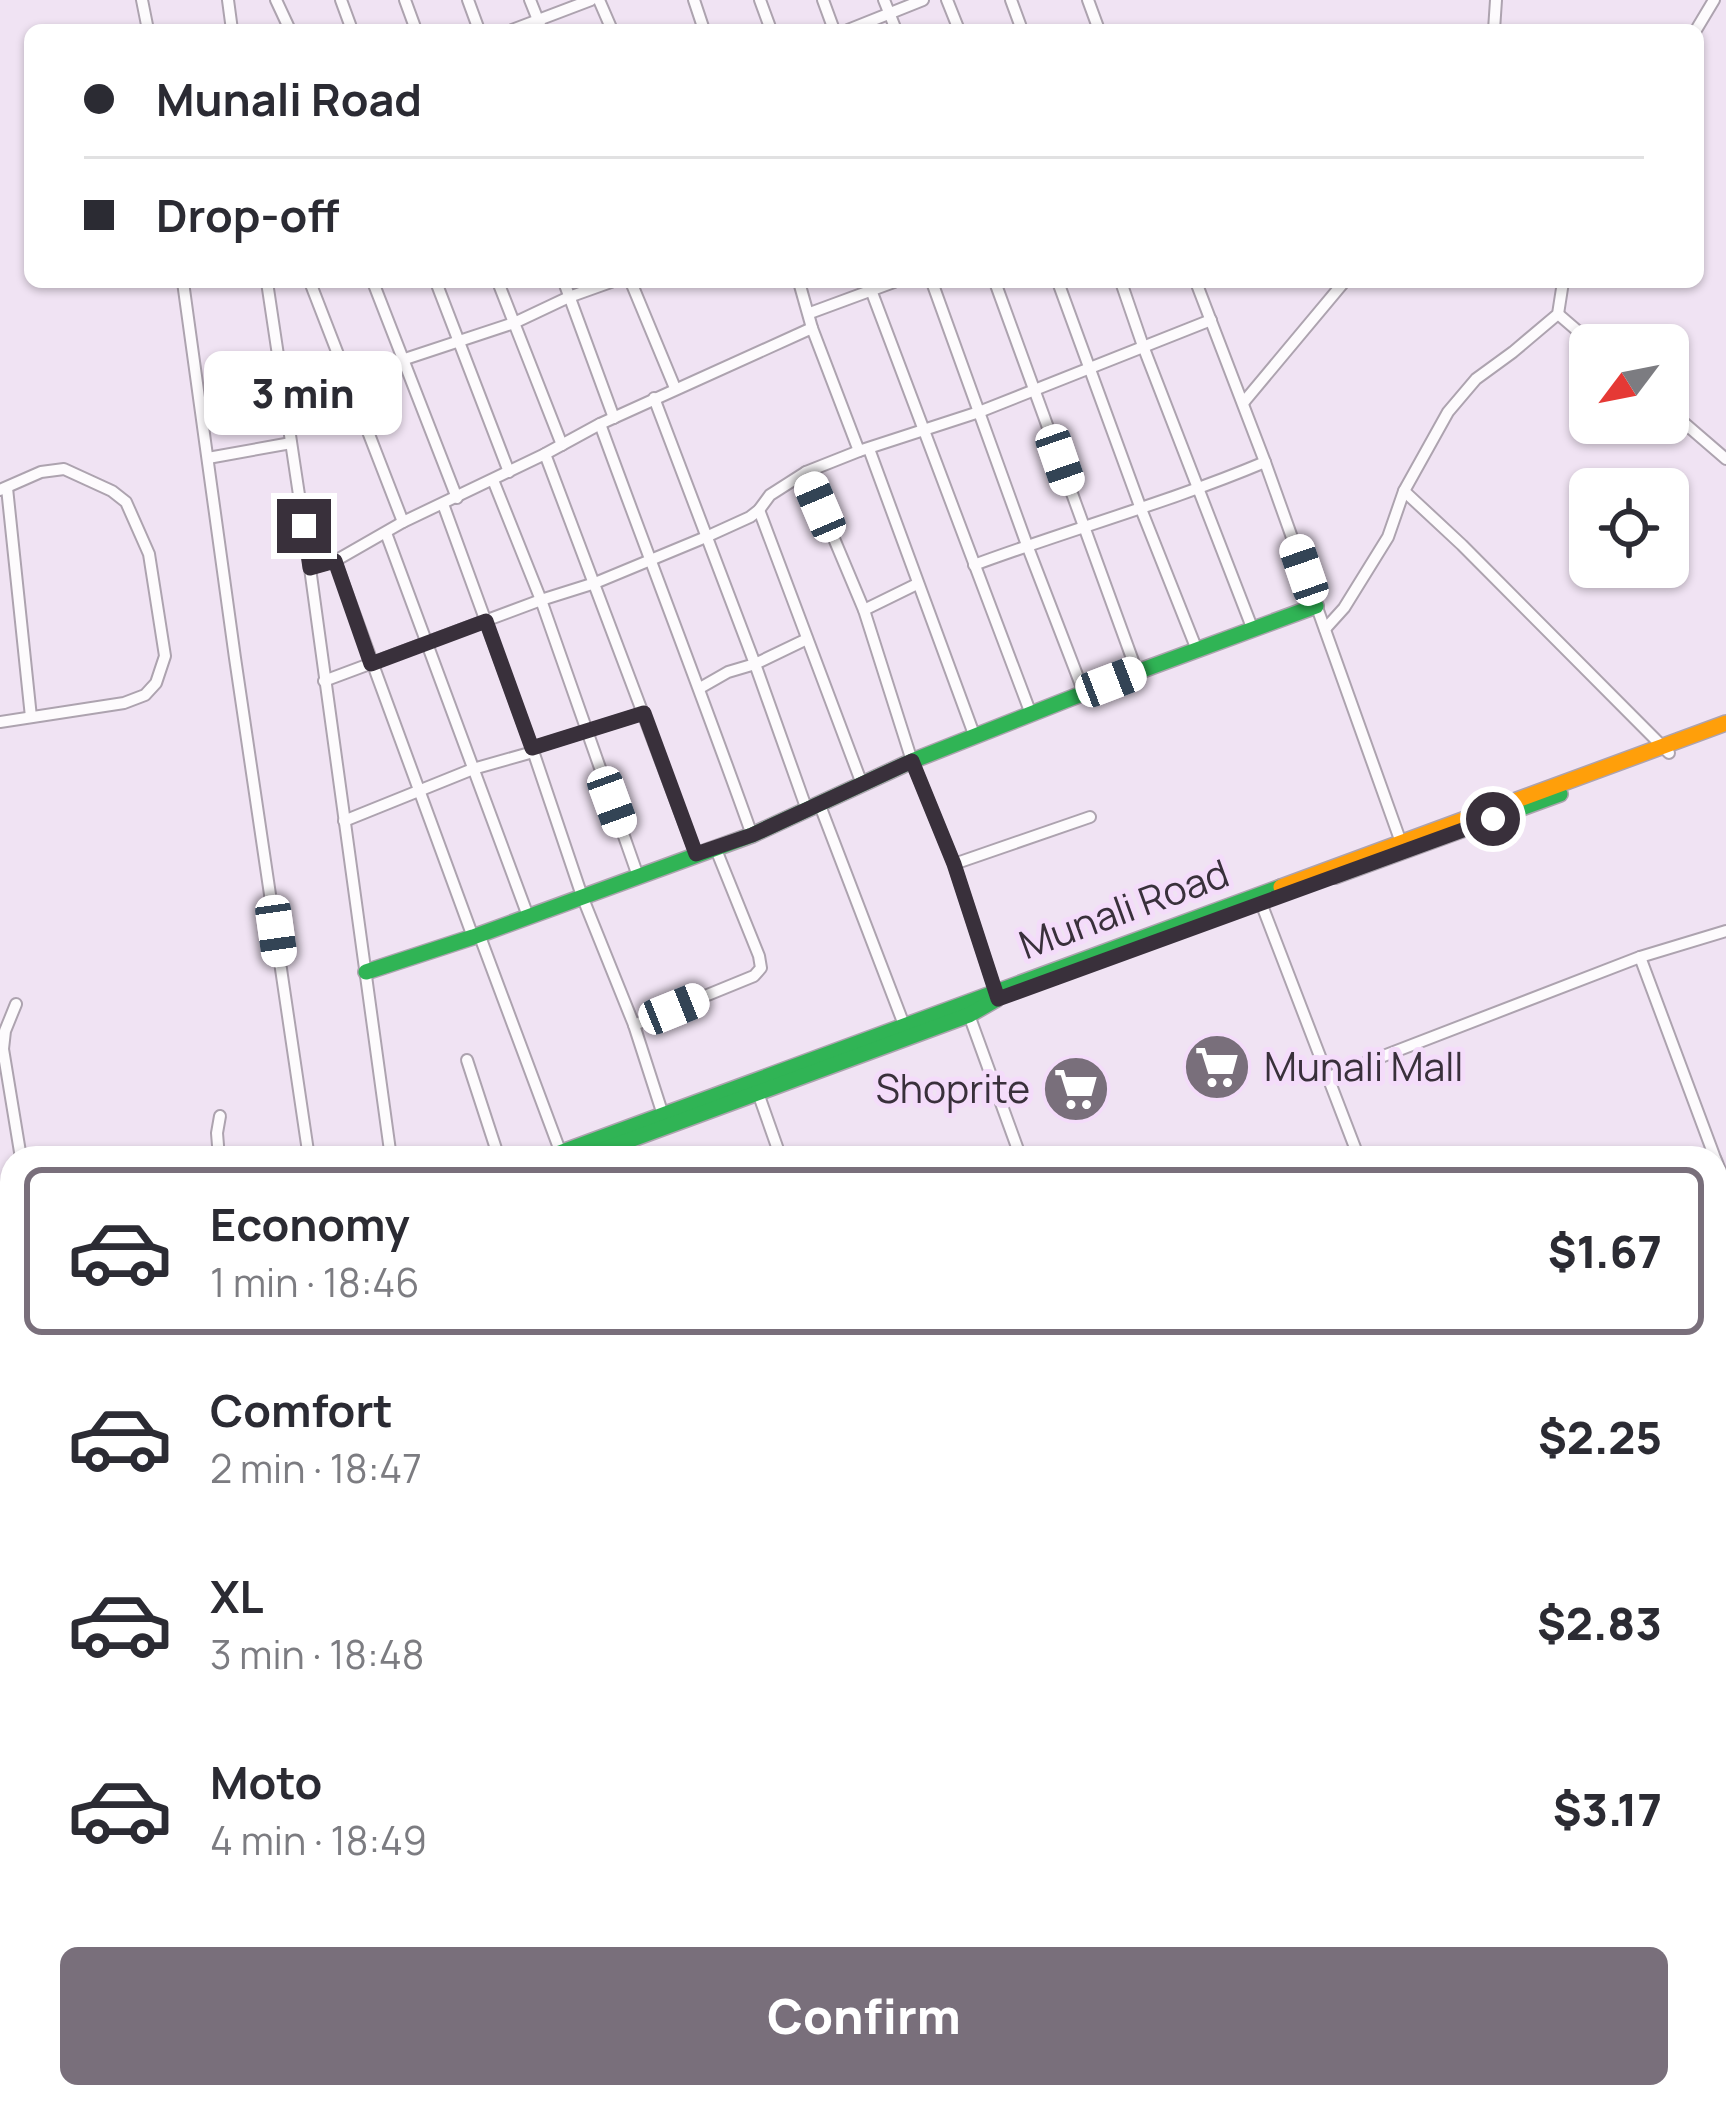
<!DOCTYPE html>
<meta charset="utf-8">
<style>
:root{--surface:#fff;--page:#f2f2f3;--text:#2b2b33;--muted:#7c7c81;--line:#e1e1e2;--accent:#796f7b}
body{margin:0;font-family:Manrope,sans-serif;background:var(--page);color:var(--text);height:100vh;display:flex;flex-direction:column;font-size:45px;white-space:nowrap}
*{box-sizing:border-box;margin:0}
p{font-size:39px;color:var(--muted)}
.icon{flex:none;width:66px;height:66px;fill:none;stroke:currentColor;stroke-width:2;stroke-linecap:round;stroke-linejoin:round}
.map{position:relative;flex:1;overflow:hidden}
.drawer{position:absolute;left:0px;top:1146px;width:1728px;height:963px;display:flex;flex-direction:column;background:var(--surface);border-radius:36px 36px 0 0;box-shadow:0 3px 9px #0004}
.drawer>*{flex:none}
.top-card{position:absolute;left:24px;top:24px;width:1680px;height:264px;border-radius:18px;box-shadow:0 3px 9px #0004;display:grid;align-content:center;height:264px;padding:0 60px;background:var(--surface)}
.needle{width:78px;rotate:238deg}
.buttons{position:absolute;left:1569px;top:324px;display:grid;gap:24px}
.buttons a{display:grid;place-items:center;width:120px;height:120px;border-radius:18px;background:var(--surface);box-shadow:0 3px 9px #0004;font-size:60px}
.end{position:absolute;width:54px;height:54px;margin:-27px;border:15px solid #39303b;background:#fff;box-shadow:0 0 0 6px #fff}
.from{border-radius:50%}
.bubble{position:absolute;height:84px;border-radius:18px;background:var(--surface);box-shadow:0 3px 9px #0004;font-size:39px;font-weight:800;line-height:84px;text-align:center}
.car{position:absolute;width:36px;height:72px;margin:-36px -18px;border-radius:15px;box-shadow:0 0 9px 3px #0007;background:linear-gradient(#fff 24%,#345 0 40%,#fff 0 76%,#345 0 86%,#fff 0)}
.top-card b{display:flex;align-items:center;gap:42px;height:114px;font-size:45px}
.top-card b+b{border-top:3px solid var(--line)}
.top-card i{width:30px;height:30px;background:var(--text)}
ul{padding:21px 0 0;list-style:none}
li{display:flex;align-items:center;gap:36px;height:168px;margin:0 24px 18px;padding:0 36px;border:6px solid transparent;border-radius:18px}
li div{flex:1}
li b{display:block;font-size:45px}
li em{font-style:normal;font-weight:800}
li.active{border-color:var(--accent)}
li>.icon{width:108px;height:108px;stroke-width:1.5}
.primary-button{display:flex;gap:24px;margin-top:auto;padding:24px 60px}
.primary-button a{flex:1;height:138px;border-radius:18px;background:var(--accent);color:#fff;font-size:48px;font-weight:800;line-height:138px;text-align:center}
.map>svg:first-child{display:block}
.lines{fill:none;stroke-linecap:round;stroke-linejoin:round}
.street-casing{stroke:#ada3af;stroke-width:14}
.fast-casing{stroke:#ada3af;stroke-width:18}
.slow-casing{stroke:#ada3af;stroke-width:18}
.street{stroke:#fdfbfd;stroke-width:10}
.fast{stroke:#30b455;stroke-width:15}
.slow{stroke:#ff9f0a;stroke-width:15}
.route{stroke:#39303b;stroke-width:15}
.labels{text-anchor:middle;stroke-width:10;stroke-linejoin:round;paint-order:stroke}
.street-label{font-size:39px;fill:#39303b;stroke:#f4dcfa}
.poi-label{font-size:39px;fill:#39303b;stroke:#f4dcfa;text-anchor:start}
</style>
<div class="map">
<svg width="1726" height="2108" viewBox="0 0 1726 2108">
<rect width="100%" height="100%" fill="#f0e3f3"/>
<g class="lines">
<defs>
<g id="street">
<polyline points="142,0 148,30"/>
<polyline points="228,0 232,30"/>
<polyline points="276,0 290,30"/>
<polyline points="341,0 352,30"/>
<polyline points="405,0 416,30"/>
<polyline points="468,0 479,30"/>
<polyline points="530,0 542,30"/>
<polyline points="599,0 612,30"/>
<polyline points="694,0 704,30"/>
<polyline points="760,0 771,30"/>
<polyline points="823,0 834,30"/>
<polyline points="884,0 896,30"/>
<polyline points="947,0 959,30"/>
<polyline points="1011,0 1022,30"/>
<polyline points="1088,0 1099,30"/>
<polyline points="512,30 591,0"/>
<polyline points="848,30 923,0"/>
<polyline points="1494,30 1496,0"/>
<polyline points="1696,30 1714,0"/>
<polyline points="183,282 235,658 309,1158"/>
<polyline points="267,282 310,568 391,1158"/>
<polyline points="310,282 403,522"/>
<polyline points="373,282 457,498"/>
<polyline points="436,282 509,472"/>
<polyline points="498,282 562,445"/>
<polyline points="564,282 614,418"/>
<polyline points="631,282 675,388"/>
<polyline points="799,282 812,328 859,451"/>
<polyline points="868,282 1031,714"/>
<polyline points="932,282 1027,545 1084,693"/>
<polyline points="995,282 1137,672"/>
<polyline points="1058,282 1141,509 1197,650"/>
<polyline points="1121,282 1143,346 1253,630"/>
<polyline points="1196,282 1265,462 1403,848"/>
<polyline points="810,313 894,282"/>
<polyline points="1558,314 1594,345"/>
<polyline points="654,398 755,664 807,810"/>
<polyline points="1243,403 1344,282"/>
<polyline points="286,405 402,360 514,323 569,297 611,282"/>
<polyline points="1668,409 1726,459"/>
<path d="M600 424C650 561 703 697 752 835"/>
<polyline points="869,449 975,737"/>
<polyline points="545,454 696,854"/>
<polyline points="208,458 291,443"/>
<polyline points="806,472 864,610 912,761 954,864 998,999"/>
<polyline points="493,480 541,600 638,876"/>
<polyline points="7,488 31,717"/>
<polyline points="0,490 41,472 64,469 112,491 126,502 149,554 165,656 156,683 145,695 124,703 0,722"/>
<polyline points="1404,491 1462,545 1669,753"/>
<polyline points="443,504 532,748 582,896 634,1025 664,1118"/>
<polyline points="759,510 862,784"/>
<polyline points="386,533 528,916"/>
<polyline points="335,561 473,937"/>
<path d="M974 565C1071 529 1170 502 1265 462"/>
<polyline points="310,568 335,561 403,522 545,454 600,424 812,328"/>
<polyline points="864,610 917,584"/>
<polyline points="1325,629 1344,608 1388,537 1404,491 1448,412 1476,379 1513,352 1558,314 1563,282"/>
<polyline points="324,681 541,600 595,583 706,537 750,517 759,510 770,495 806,472 859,451 979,412 1211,320"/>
<polyline points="700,688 728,672 755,664 807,639"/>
<polyline points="532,748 644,713"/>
<polyline points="819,803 906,1030"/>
<polyline points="344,821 473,769 533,752"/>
<polyline points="954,864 1090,817"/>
<polyline points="1258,895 1359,1158"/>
<polyline points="479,934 562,1156"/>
<polyline points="1640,957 1715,1158"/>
<polyline points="16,1004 5,1031 3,1049 21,1158"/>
<polyline points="969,1015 1021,1158"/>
<polyline points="634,1025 754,976 761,968 759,956 715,847"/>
<polyline points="467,1060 499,1158"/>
<polyline points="1329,1077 1640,957 1726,931"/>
<polyline points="757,1090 781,1158"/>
<polyline points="219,1158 217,1133 220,1116"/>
<polyline points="1716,1160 1726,1186"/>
<polyline points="1716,1253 1726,1248"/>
<polyline points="1716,1705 1726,1701"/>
<polyline points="1716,2030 1726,2026"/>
<polyline points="394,2097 394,2108"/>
<polyline points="1004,2097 1008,2108"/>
<polyline points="1100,2097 1103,2108"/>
<polyline points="1284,2097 1288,2108"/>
<polyline points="1484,2097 1491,2108"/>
<polyline points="15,2100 60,2108"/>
<polyline points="1598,2108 1613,2097"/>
</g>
<g id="fast">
<polyline points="1335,876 1560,794"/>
<polyline points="366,972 473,937 752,835 912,761 1137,672 1316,606"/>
<polyline points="546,1158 1281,887"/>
<polyline points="581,1158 969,1015 997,999"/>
<polyline points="0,1327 12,1324"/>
</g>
<polyline id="slow" points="1281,887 1726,723"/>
</defs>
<use href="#street" class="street-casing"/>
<use href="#fast" class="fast-casing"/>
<use href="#slow" class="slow-casing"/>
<use href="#street" class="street"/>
<use href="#fast" class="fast"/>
<use href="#slow" class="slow"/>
</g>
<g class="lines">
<polyline class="route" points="304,526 310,568 335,561 371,664 486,621 532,748 644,713 696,854 752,835 912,761 954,864 998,999 1493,819"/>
</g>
<defs>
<symbol id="supermarket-disc" viewBox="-11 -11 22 22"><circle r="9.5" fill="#796f7b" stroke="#f4dcfa"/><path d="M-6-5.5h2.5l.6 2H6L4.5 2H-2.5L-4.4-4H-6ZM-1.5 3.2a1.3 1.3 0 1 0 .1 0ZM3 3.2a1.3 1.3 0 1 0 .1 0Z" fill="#fff"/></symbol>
</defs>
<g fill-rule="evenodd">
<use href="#supermarket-disc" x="1179" y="1029" width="76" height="76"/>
<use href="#supermarket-disc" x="1038" y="1051" width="76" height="76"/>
</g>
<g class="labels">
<g class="street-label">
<text transform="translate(1124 909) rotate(-20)" y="14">Munali Road</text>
</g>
<g class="poi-label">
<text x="1264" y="1081">Munali Mall</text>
<text x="1030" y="1103" text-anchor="end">Shoprite</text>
</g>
</g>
</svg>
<div class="buttons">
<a><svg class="needle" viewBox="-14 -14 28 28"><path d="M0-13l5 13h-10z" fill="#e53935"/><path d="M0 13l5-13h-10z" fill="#7c7c81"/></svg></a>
<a><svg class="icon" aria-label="locate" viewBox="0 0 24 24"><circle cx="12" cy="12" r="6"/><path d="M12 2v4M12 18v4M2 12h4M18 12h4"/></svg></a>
</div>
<i class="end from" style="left:1493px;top:819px"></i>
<i class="end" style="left:304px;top:526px"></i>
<div class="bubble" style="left:204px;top:351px;width:198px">3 min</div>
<i class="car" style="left:1060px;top:460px;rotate:161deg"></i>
<i class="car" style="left:820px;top:507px;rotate:337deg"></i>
<i class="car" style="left:1304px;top:570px;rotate:341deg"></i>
<i class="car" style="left:1111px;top:682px;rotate:69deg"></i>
<i class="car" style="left:612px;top:802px;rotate:160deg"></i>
<i class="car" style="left:276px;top:931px;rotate:172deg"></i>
<i class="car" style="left:674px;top:1009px;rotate:68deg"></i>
<div class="top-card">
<b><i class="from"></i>Munali Road</b>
<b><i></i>Drop-off</b>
</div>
<section class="drawer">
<ul>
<li class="active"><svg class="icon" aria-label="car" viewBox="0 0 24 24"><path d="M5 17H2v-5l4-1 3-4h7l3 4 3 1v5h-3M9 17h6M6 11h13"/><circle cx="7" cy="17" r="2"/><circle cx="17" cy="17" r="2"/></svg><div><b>Economy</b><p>1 min · 18:46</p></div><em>$1.67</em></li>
<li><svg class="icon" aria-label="car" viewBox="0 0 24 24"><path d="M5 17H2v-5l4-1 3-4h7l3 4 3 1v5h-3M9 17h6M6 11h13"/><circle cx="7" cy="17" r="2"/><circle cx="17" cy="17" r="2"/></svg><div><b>Comfort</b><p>2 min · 18:47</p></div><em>$2.25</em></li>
<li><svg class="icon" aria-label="car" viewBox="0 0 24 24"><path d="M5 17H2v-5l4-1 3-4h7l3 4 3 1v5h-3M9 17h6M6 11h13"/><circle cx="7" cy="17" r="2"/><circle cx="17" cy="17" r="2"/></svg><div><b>XL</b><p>3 min · 18:48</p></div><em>$2.83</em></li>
<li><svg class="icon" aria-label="car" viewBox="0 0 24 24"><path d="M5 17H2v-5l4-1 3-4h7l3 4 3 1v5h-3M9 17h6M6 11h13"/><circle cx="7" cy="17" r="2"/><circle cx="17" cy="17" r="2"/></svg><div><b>Moto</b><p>4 min · 18:49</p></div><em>$3.17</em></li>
</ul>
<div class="primary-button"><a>Confirm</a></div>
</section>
</div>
